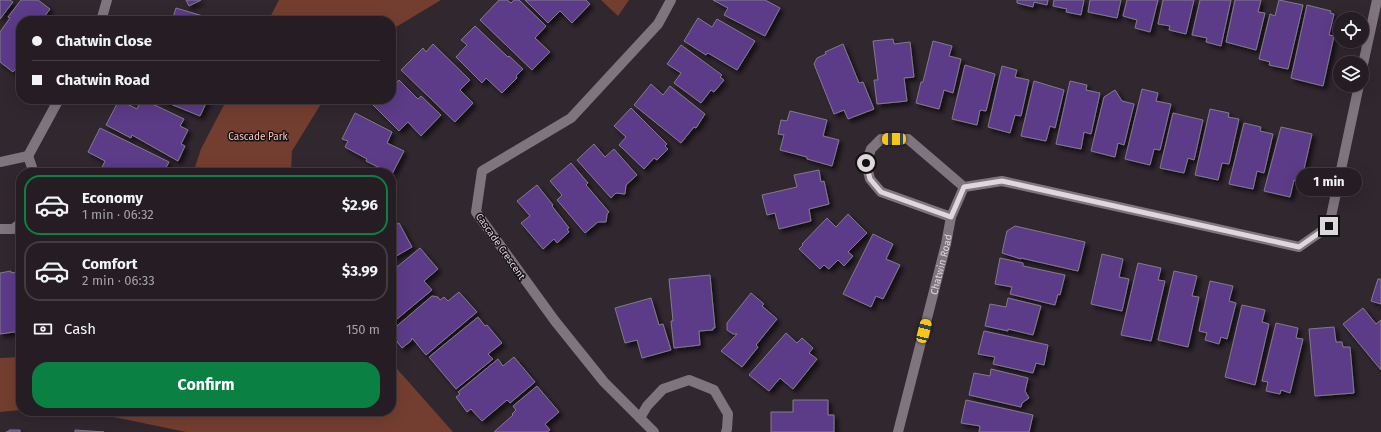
<!DOCTYPE html>
<meta charset="utf-8">
<style>
:root{--surface:#251d23;--page:#312a30;--text:#f1f3f6;--muted:#a3a2a6;--line:#423b41;--accent:#0b8043}
body{margin:0;font-family:"Fira Sans",sans-serif;background:var(--page);color:var(--text);height:100vh;display:flex;flex-direction:column;font-size:15px;white-space:nowrap}
*{box-sizing:border-box;margin:0}
p{font-size:13px;color:var(--muted)}
.icon{flex:none;width:22px;height:22px;fill:none;stroke:currentColor;stroke-width:2;stroke-linecap:round;stroke-linejoin:round}
.map{position:relative;flex:1;overflow:hidden}
.details{position:absolute;left:16px;top:168px;width:380px;height:248px;display:flex;flex-direction:column;background:var(--surface);border-radius:16px;box-shadow:0 4px 16px #0002,0 0 0 1px var(--line)}
.details>*{flex:none}
.banner{position:absolute;left:16px;top:16px;width:380px;height:88px;border-radius:16px;box-shadow:0 4px 16px #0002,0 0 0 1px var(--line);display:grid;align-content:center;height:88px;padding:0 16px;background:var(--surface)}
.buttons{position:absolute;left:1333px;top:12px;display:grid;gap:8px}
.buttons a{display:grid;place-items:center;width:36px;height:36px;border-radius:50%;background:var(--surface);box-shadow:0 4px 16px #0002,0 0 0 1px var(--line);font-size:20px}
.end{position:absolute;width:18px;height:18px;margin:-9px;border:5px solid #ded7dc;background:#111;box-shadow:0 0 0 2px #111}
.from{border-radius:50%}
.bubble{position:absolute;height:28px;border-radius:14px;background:var(--surface);box-shadow:0 4px 16px #0002,0 0 0 1px var(--line);font-size:13px;font-weight:700;line-height:28px;text-align:center}
.car{position:absolute;width:12px;height:24px;margin:-12px -6px;border-radius:5px;box-shadow:0 0 3px 1px #0007;background:linear-gradient(#f5c518 24%,#345 0 40%,#f5c518 0 76%,#345 0 86%,#f5c518 0)}
.banner b{display:flex;align-items:center;gap:14px;height:38px;font-size:15px}
.banner b+b{border-top:1px solid var(--line)}
.banner i{width:10px;height:10px;background:var(--text)}
ul{padding:7px 0 0;list-style:none}
li{display:flex;align-items:center;gap:12px;height:60px;margin:0 8px 6px;padding:0 8px;border:2px solid var(--line);border-radius:16px}
li div{flex:1}
li b{display:block;font-size:15px}
li em{font-style:normal;font-weight:700}
li.selected{border-color:var(--accent)}
li>.icon{width:36px;height:36px;stroke-width:1.5}
.pay{display:flex;align-items:center;gap:10px;height:44px;padding:0 16px;font-size:15px}
.pay p{margin-inline-start:auto}
.cta{display:flex;gap:8px;margin-top:auto;padding:8px 16px}
.cta a{flex:1;height:46px;border-radius:16px;background:var(--accent);color:#fff;font-size:16px;font-weight:700;line-height:46px;text-align:center}
.map>svg:first-child{display:block}
.green{fill:#733e2f}
.building{fill:#5c3a88;stroke:#807c89;filter:url(#shadow)}
.lines{fill:none;stroke-linecap:round;stroke-linejoin:round}
.street{stroke:#80747e;stroke-width:10}
.route{stroke:#ded7dc;stroke-width:5}
.labels{text-anchor:middle;stroke-width:3;stroke-linejoin:round;paint-order:stroke}
.park-label{font-size:10px;fill:#fdcabb;stroke:#161215}
.street-label{font-size:10px;fill:#ded7dc;stroke:#161215}
</style>
<div class="map">
<svg width="1381" height="432" viewBox="0 0 1381 432">
<defs>
<filter id="shadow"><feDropShadow dx="3.5" dy="3.5" stdDeviation="2" flood-color="#0009"/></filter>
</defs>
<rect width="100%" height="100%" fill="#31272f"/>
<g class="green">
<polygon points="279,0 441,0 391,30 391,21 268,21"/>
<polygon points="601,0 629,0 618,16"/>
<polygon points="227,99 324,99 292,151 291,173 193,173 201,149"/>
<polygon points="21,357 21,410 0,412 0,358"/>
<polygon points="391,362 453,432 186,432 85,411 391,411"/>
</g>
<g class="building">
<polygon points="0,0 10,0 13,2 0,19"/>
<polygon points="21,0 38,0 50,9 41,21 39,19 38,21 21,21 21,62 13,72 0,62 0,32 10,18 8,17"/>
<polygon points="186,0 201,0 189,6"/>
<polygon points="499,0 507,0 511,3 514,0 519,0 546,26 535,38 550,52 532,70 480,20"/>
<polygon points="525,0 586,0 590,4 572,23 560,11 548,23"/>
<polygon points="713,0 765,0 780,8 765,36 724,15 728,8"/>
<polygon points="1017,0 1048,0 1047,5 1034,2 1033,7 1017,3"/>
<polygon points="1054,0 1084,0 1081,15 1066,12 1067,9 1053,6"/>
<polygon points="1090,0 1121,0 1117,18 1088,12"/>
<polygon points="1127,0 1158,0 1150,32 1135,28 1137,20 1123,16"/>
<polygon points="1163,0 1194,0 1186,34 1169,30 1170,26 1158,24"/>
<polygon points="1200,0 1231,0 1221,46 1206,42 1207,38 1192,35"/>
<polygon points="1235,0 1261,0 1258,12 1265,13 1256,50 1226,42"/>
<polygon points="1279,0 1303,5 1288,69 1269,65 1270,62 1259,59 1270,14 1275,16"/>
<polygon points="1307,5 1331,11 1330,13 1334,14 1329,35 1334,36 1323,86 1291,78"/>
<polygon points="176,8 220,21 172,21"/>
<polygon points="698,18 712,27 717,19 755,41 737,70 708,53 706,55 684,41"/>
<polygon points="475,26 508,57 509,56 523,69 516,76 517,78 502,93 486,78 482,83 456,57 467,45 461,40"/>
<polygon points="893,39 894,44 910,42 914,77 904,78 907,101 877,104 874,80 878,80 873,41"/>
<polygon points="933,41 952,46 949,56 961,59 953,93 944,90 939,109 916,103 921,82 923,82"/>
<polygon points="433,44 470,80 460,90 473,103 455,122 401,70 423,48 426,52"/>
<polygon points="843,44 859,83 863,82 874,109 848,119 844,110 834,114 814,64 817,58 826,54 825,52"/>
<polygon points="681,45 722,75 720,77 724,80 714,92 711,90 701,103 674,83 681,73 667,64"/>
<polygon points="965,65 995,74 986,111 980,110 977,125 952,119"/>
<polygon points="1002,66 1017,70 1015,77 1029,80 1021,116 1015,115 1010,133 988,127"/>
<polygon points="399,80 418,99 421,96 441,115 421,136 408,122 399,131 370,102 373,99 391,99 391,83 394,86"/>
<polygon points="1034,81 1064,90 1055,128 1050,126 1046,141 1021,136"/>
<polygon points="1070,81 1087,85 1086,90 1100,93 1091,134 1084,132 1081,149 1056,144"/>
<polygon points="651,84 663,95 670,86 705,114 696,128 694,127 681,143 634,105"/>
<polygon points="1142,89 1158,93 1156,101 1171,104 1160,150 1154,149 1150,165 1125,159"/>
<polygon points="1115,90 1122,101 1134,104 1124,145 1118,143 1115,157 1091,151 1104,97"/>
<polygon points="142,99 184,119 180,126 188,130 181,144 185,146 178,161 132,135 131,138 106,125 119,100 137,109"/>
<polygon points="158,99 208,99 200,116"/>
<polygon points="631,108 667,144 665,146 668,149 657,160 654,158 644,169 619,145 626,137 614,126"/>
<polygon points="1210,109 1229,113 1228,117 1239,119 1229,164 1222,163 1218,180 1195,175"/>
<polygon points="790,111 827,120 823,136 839,140 832,166 807,159 807,157 780,150 784,135 778,134 781,120 787,121"/>
<polygon points="355,113 392,132 387,143 404,151 392,174 366,161 367,159 345,147 348,141 342,139"/>
<polygon points="1173,113 1203,120 1194,160 1188,158 1184,173 1160,168"/>
<polygon points="1244,123 1261,127 1260,131 1273,134 1264,173 1257,171 1253,189 1229,184"/>
<polygon points="1281,127 1312,134 1301,182 1294,180 1290,197 1264,191"/>
<polygon points="100,128 169,162 163,173 102,173 100,172 105,161 88,152"/>
<polygon points="594,144 605,157 614,149 637,175 626,185 625,194 616,193 611,198 577,160"/>
<polygon points="571,163 588,183 586,185 609,212 607,214 606,222 598,222 585,233 557,200 562,195 550,181"/>
<polygon points="819,170 821,182 824,181 829,204 809,209 811,221 779,229 775,213 767,215 762,195 797,187 794,175"/>
<polygon points="537,185 553,205 552,206 569,228 567,229 569,232 557,243 554,239 543,249 521,223 530,216 517,201"/>
<polygon points="848,214 867,233 848,252 853,256 844,266 838,260 829,269 824,265 820,269 799,249 803,245 802,244 827,218 836,227"/>
<polygon points="399,223 412,247 391,259 391,227"/>
<polygon points="1015,226 1085,242 1078,271 1021,258 1021,259 1002,253 1007,231"/>
<polygon points="873,234 893,244 886,259 900,265 883,299 876,296 871,307 843,294"/>
<polygon points="420,248 438,269 424,281 432,290 391,324 391,272"/>
<polygon points="1102,254 1123,259 1119,277 1129,279 1122,311 1091,304"/>
<polygon points="1000,258 1023,263 1023,266 1065,275 1060,295 1058,294 1055,305 1010,294 1012,287 995,284"/>
<polygon points="1138,263 1161,268 1158,280 1165,281 1151,341 1121,335"/>
<polygon points="11,271 11,273 21,271 21,331 0,334 0,273"/>
<polygon points="1174,271 1197,276 1192,296 1199,297 1188,347 1158,340"/>
<polygon points="710,275 715,328 713,328 713,330 699,331 700,345 674,348 671,321 673,321 669,279"/>
<polygon points="1378,279 1381,279 1381,304 1371,301"/>
<polygon points="1210,281 1233,286 1229,301 1236,303 1227,339 1221,337 1219,344 1205,340 1207,333 1199,331"/>
<polygon points="459,292 477,312 426,355 412,338 411,341 402,348 391,334 391,331 432,296 438,297 440,300 444,297 448,301"/>
<polygon points="751,293 764,304 762,306 777,319 756,345 758,347 742,367 721,351 737,334 733,334 727,330 727,323"/>
<polygon points="651,298 659,325 663,324 671,350 642,358 637,340 625,343 615,308"/>
<polygon points="1008,298 1041,306 1033,335 1008,329 1008,331 985,326 990,304 1006,307"/>
<polygon points="1242,305 1265,310 1262,322 1269,324 1255,385 1225,377"/>
<polygon points="1363,308 1376,324 1381,320 1381,370 1343,324"/>
<polygon points="478,317 485,326 487,325 502,343 488,354 493,359 456,389 429,357"/>
<polygon points="1276,323 1298,328 1296,338 1303,339 1290,393 1281,390 1280,394 1266,391 1268,382 1262,381"/>
<polygon points="1334,327 1336,342 1342,342 1343,347 1350,347 1354,393 1315,396 1309,329"/>
<polygon points="984,331 1048,345 1044,365 1036,363 1033,373 993,364 995,357 978,354"/>
<polygon points="786,333 797,343 802,338 813,348 809,353 817,359 793,389 780,378 769,391 749,375"/>
<polygon points="514,357 535,382 510,403 507,400 482,421 471,409 467,412 456,397 460,394 458,392 498,359 503,366"/>
<polygon points="991,369 1028,378 1025,391 1029,398 1022,403 1021,407 969,395 974,373 990,376"/>
<polygon points="537,386 559,412 545,424 550,430 547,432 494,432 513,415 512,414 516,410 513,406"/>
<polygon points="793,400 828,400 828,415 834,415 834,432 771,432 771,412 793,412"/>
<polygon points="966,400 1033,415 1029,432 979,432 980,426 961,423"/>
<polygon points="9,430 20,430 20,432 6,432 9,432"/>
<polygon points="75,430 104,432 75,432"/>
</g>
<g class="lines">
<g class="street">
<polyline points="101,21 107,0"/>
<polyline points="1362,69 1377,0"/>
<polyline points="28,156 59,99"/>
<polyline points="0,162 28,156 34,173"/>
<polyline points="951,217 881,192 870,179 866,163 871,149 881,139 908,139 964,187"/>
<polyline points="0,229 13,229 21,223"/>
<polyline points="640,418 647,406 663,389 689,380 714,390 728,414 727,429 726,432"/>
<polyline points="654,432 604,382 555,321 476,212 482,171 571,118 658,24 671,0"/>
<path id="s1" d="M898 432 946 244 951 217 964 187 1002 181 1299 247 1329 226 1359 85"/>
</g>
</g>
<g class="lines">
<polyline class="route" points="866,163 870,179 881,192 951,217 964,187 1002,181 1299,247 1329,226"/>
</g>
<g class="labels">
<g class="park-label">
<text x="258" y="140">Cascade Park</text>
</g>
<g class="street-label">
<text transform="translate(501 246) rotate(55)" y="4">Cascade Crescent</text>
<text dy="4" stroke="none"><textPath href="#s1" startOffset="173">Chatwin Road</textPath></text>
</g>
</g>
</svg>
<div class="buttons">
<a><svg class="icon" aria-label="locate" viewBox="0 0 24 24"><circle cx="12" cy="12" r="6"/><path d="M12 2v4M12 18v4M2 12h4M18 12h4"/></svg></a>
<a><svg class="icon" aria-label="layers" viewBox="0 0 24 24"><path d="M12 4l9 5-9 5-9-5zM3 14l9 5 9-5"/></svg></a>
</div>
<i class="end from" style="left:866px;top:163px"></i>
<i class="end" style="left:1329px;top:226px"></i>
<div class="bubble" style="left:1296px;top:168px;width:66px">1 min</div>
<i class="car" style="left:894px;top:139px;rotate:269deg"></i>
<i class="car" style="left:924px;top:331px;rotate:14deg"></i>
<div class="banner">
<b><i class="from"></i>Chatwin Close</b>
<b><i></i>Chatwin Road</b>
</div>
<section class="details">
<ul>
<li class="selected"><svg class="icon" aria-label="car" viewBox="0 0 24 24"><path d="M5 17H2v-5l4-1 3-4h7l3 4 3 1v5h-3M9 17h6M6 11h13"/><circle cx="7" cy="17" r="2"/><circle cx="17" cy="17" r="2"/></svg><div><b>Economy</b><p>1 min · 06:32</p></div><em>$2.96</em></li>
<li><svg class="icon" aria-label="car" viewBox="0 0 24 24"><path d="M5 17H2v-5l4-1 3-4h7l3 4 3 1v5h-3M9 17h6M6 11h13"/><circle cx="7" cy="17" r="2"/><circle cx="17" cy="17" r="2"/></svg><div><b>Comfort</b><p>2 min · 06:33</p></div><em>$3.99</em></li>
</ul>
<div class="pay"><svg class="icon" aria-label="cash" viewBox="0 0 24 24"><path d="M3 7h18v10H3z"/><circle cx="12" cy="12" r="2"/></svg>Cash<p>150 m</p></div>
<div class="cta"><a>Confirm</a></div>
</section>
</div>
